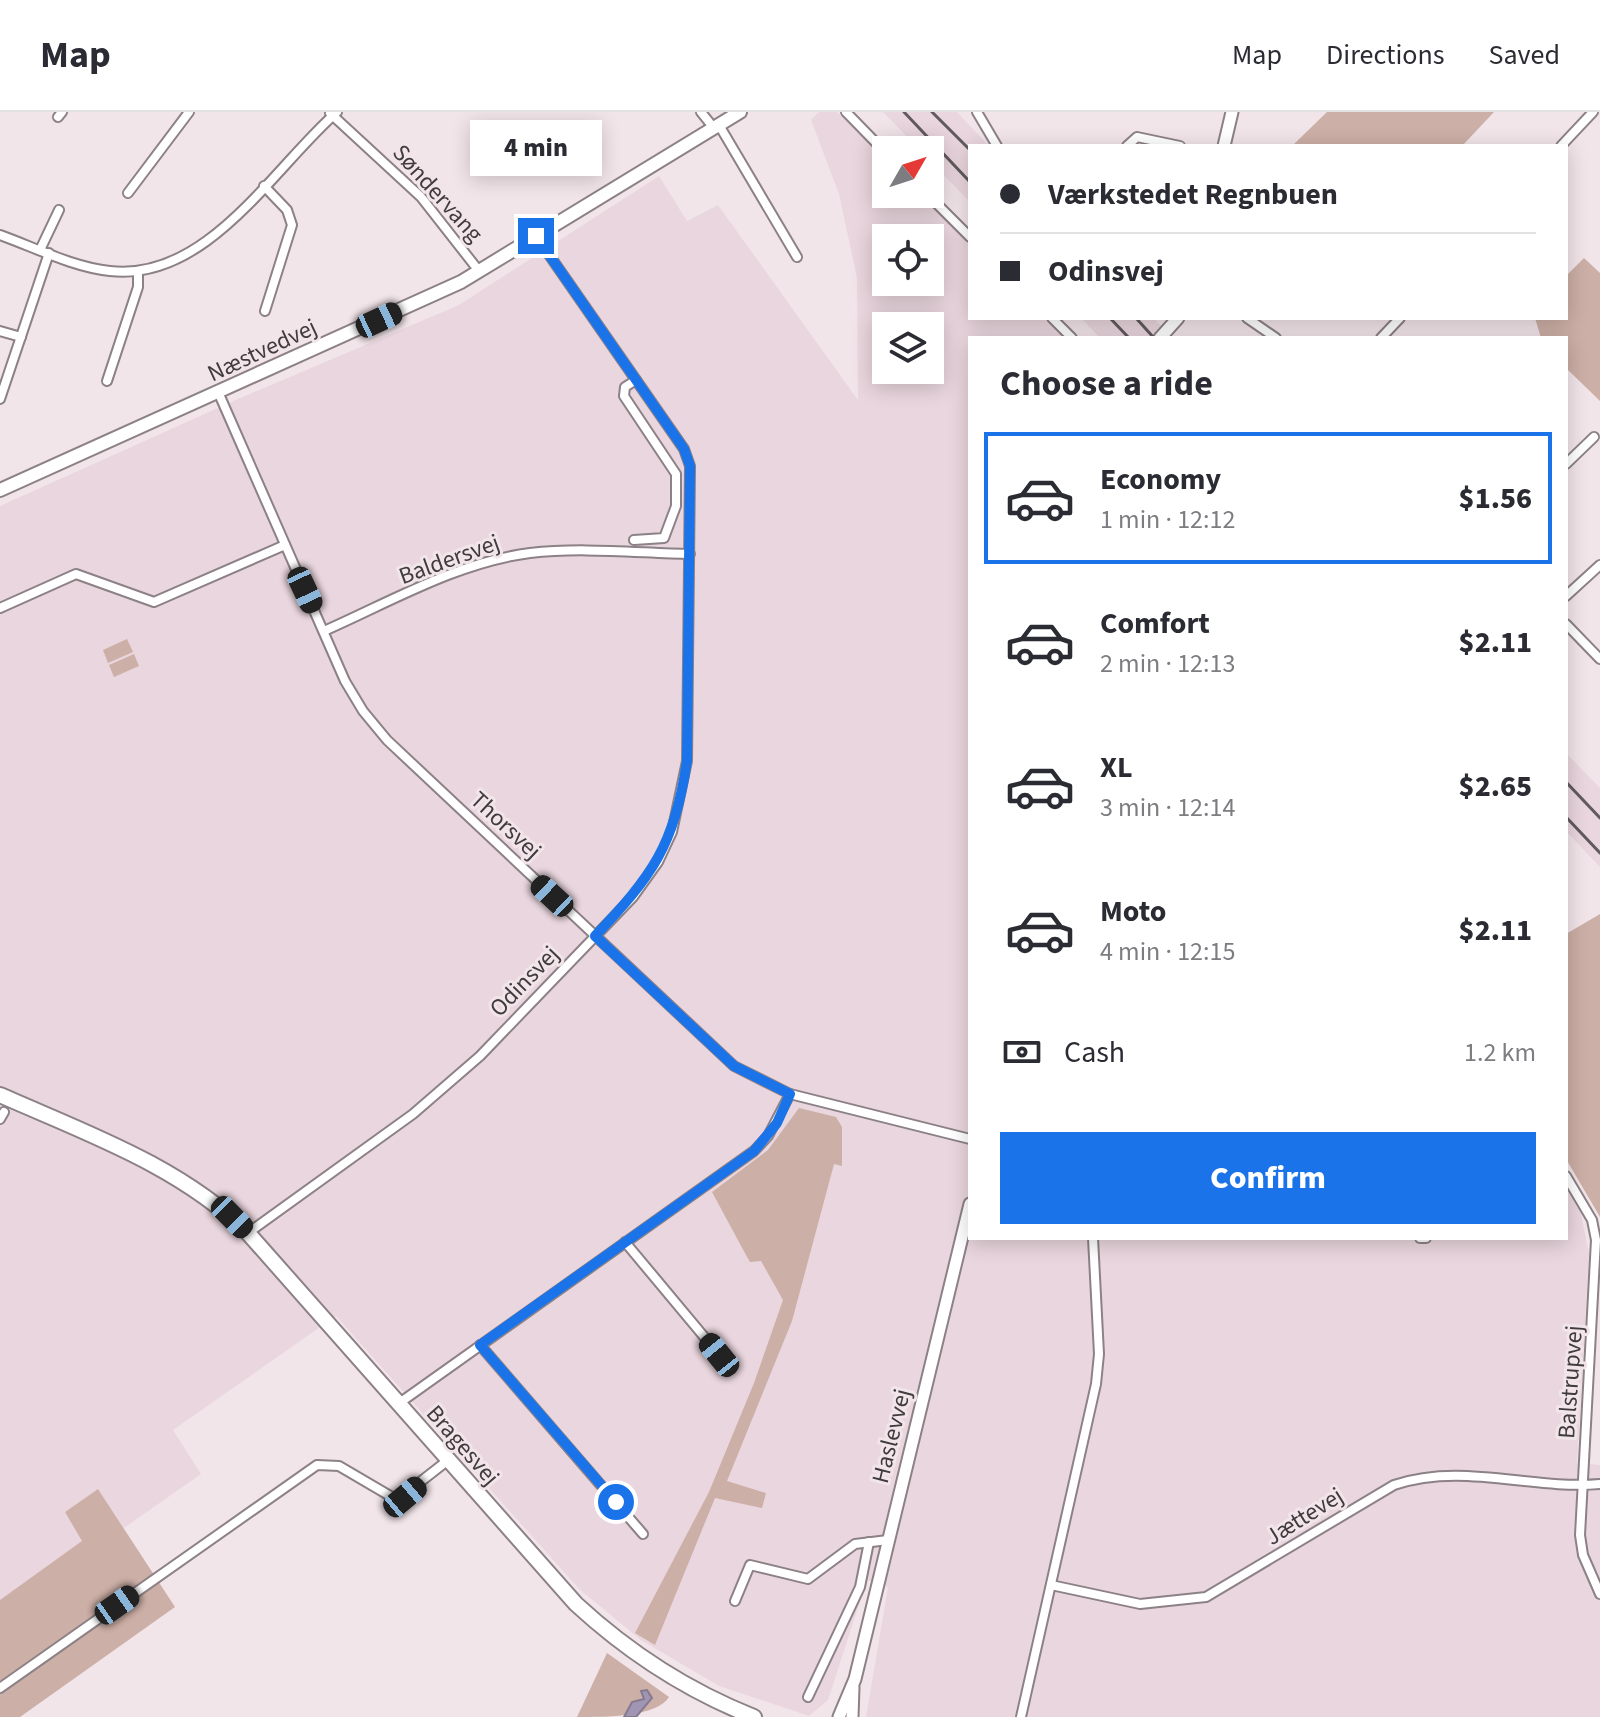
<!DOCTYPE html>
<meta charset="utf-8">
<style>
:root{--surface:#fff;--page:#f2f2f3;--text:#2b2b33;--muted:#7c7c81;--line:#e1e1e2;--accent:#1a73e8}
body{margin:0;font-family:"Source Sans 3",sans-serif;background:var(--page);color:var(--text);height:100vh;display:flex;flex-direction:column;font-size:30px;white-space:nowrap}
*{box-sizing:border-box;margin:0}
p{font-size:26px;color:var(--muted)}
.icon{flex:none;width:44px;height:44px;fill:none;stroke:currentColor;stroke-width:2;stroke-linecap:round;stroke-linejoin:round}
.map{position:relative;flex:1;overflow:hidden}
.sheet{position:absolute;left:968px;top:224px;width:600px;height:904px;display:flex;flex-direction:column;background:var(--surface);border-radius:0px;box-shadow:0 4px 20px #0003}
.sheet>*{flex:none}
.banner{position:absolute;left:968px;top:32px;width:600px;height:176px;border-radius:0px;box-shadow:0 4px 20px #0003;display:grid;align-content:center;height:176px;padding:0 32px;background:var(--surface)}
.needle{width:52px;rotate:51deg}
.tools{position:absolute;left:872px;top:24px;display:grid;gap:16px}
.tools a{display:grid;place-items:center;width:72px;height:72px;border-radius:0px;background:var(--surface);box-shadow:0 4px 20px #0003;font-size:40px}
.end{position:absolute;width:36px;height:36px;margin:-18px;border:10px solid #1a73e8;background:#fff;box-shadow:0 0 0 4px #fff}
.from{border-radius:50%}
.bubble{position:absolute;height:56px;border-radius:0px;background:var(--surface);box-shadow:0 4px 20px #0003;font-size:26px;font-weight:800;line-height:56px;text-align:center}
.car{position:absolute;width:24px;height:48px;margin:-24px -12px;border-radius:10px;box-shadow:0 0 6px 2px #0007;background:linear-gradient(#222 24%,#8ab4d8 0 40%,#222 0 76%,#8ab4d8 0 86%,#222 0)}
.banner b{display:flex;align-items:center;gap:28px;height:76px;font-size:30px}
.banner b+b{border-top:2px solid var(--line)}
.banner i{width:20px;height:20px;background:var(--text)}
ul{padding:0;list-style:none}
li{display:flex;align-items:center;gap:24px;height:132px;margin:0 16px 12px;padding:0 16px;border:4px solid transparent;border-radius:0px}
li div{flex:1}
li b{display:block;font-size:30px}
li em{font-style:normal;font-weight:800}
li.active{border-color:var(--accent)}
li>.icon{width:72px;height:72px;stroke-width:1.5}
h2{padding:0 32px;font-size:36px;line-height:96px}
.pay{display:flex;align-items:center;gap:20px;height:88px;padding:0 32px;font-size:30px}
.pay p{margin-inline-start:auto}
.cta{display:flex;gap:16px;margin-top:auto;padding:16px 32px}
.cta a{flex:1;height:92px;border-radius:0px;background:var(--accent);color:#fff;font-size:32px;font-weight:800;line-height:92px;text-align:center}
header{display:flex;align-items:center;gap:48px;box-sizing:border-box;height:112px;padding:0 40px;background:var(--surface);border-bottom:2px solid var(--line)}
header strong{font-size:38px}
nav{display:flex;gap:44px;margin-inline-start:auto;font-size:28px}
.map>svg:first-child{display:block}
.built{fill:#ead6de;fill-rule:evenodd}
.green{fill:#ccafa6}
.water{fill:#a195b4;stroke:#847a90;stroke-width:2}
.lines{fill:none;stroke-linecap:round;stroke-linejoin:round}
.minor-casing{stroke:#8c8186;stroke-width:12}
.tertiary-casing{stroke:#8c8186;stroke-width:15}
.secondary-casing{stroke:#8c8186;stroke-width:16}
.primary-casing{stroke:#8c8186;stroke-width:18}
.minor{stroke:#fff;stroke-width:8}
.tertiary{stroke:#fff;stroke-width:11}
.secondary{stroke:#fff;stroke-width:12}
.primary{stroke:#fff;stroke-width:14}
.rail{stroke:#625b5e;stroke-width:3}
.route{stroke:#1a73e8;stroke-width:10}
.labels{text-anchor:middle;stroke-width:6;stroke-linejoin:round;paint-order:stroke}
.street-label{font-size:24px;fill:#403b3d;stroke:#f2e5ea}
</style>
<header>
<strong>Map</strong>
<nav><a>Map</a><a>Directions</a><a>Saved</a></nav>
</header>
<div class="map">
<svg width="1600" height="1605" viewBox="0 0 1600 1605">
<rect width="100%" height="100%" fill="#f2e5ea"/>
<g class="built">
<path d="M819 0H837L886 49V82H919L970 133V206H1043L1063 226H970V1126H1566V1076L1581 1102 1589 1141 1577 1351 1600 1353V1605H866L888 1475 867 1468 828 1588 809 1604 719 1574 641 1528 579 1477 336 1204 173 1318 201 1362 124 1416 98 1377 65 1400 83 1429 0 1488V394L238 287 459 193 659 64 687 109 718 93 858 288 857 166 839 82 811 8ZM886 126H930V170H886ZM886 214H930V258H886Z"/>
<polygon points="883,0 957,0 989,34 970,34 970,90 930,49 930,38 920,38"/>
<polygon points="1081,206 1153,206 1174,226 1100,226"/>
<polygon points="1566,641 1600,676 1600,755 1566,719"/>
</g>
<g class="green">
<polygon points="1327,0 1494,0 1462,34 1292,34"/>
<polygon points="1584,146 1600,161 1600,289 1566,256 1566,226 1541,226 1535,206 1566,206 1566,164"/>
<polygon points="127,527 133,540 108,551 103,538"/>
<polygon points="134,542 139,554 114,565 109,553"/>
<polygon points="1600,802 1600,1105 1566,1047 1566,822"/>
<polygon points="799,996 836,1005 842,1015 842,1054 834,1052 792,1209 727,1369 766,1381 762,1396 715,1386 655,1533 635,1521 709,1380 754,1271 783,1188 761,1149 750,1150 746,1143 712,1080 768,1038"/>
<polygon points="98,1377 175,1495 20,1605 0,1605 0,1488 82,1429 65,1400"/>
<path d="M607 1541 669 1585C657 1605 606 1605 577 1605Z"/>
</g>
<polygon class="water" points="647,1578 652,1586 636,1605 624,1605 632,1590 644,1587 641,1579"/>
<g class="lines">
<defs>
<g id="minor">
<polyline points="701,0 713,15"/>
<polyline points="846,0 886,41"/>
<polyline points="977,0 997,34"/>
<polyline points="330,1 421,85 479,159"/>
<polyline points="58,5 62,0"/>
<polyline points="719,13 797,145"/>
<polyline points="1127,34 1137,25 1180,34"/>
<polyline points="1561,34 1593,0"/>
<polyline points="264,74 287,98 292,113 265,199"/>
<polyline points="128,81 189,0"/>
<polyline points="927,82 970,125"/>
<path d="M0 123C36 136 73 155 110 159 207 170 273 56 337 0"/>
<polyline points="40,138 59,98"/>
<polyline points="1052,206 1072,226"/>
<polyline points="1247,206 1276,226"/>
<polyline points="0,219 21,225"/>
<polyline points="1381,226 1400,206"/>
<polyline points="107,269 138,175 138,159"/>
<polyline points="219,282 345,569 363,599 387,628 734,954 790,982 970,1027"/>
<polyline points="0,287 49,141"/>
<polyline points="1566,352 1594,325"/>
<polyline points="634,428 664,426 676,394 676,362 624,284 625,275 636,268"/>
<polyline points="1566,484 1600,453"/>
<polyline points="0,496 76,462 154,490 285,433"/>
<polyline points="1566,512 1600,547"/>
<path d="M324 519C390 490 458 450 530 441 582 435 638 441 690 442"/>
<polyline points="0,1007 4,1000"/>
<polyline points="1566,1064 1592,1108 1596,1128 1580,1423 1583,1443 1600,1482"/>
<polyline points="248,1121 413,1002 480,944 633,785 658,750 672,720 687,649 690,354 684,337 536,124"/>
<polyline points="1420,1126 1426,1126"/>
<polyline points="625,1130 731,1257"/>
<polyline points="480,1233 643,1422"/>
<polyline points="398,1292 754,1039 768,1024 790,982"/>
<path d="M1051 1473 1140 1492 1206 1485 1394 1373C1463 1350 1530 1378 1600 1372"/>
<polyline points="735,1489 750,1453 808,1467 855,1432 888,1428"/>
<polyline points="0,1576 317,1353 339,1354 397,1388 447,1349"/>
<polyline points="808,1585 860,1475 869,1430"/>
<polyline points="1021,1605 1096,1272 1099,1242 1093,1126"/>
</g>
<g id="tertiary">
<polyline points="1224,34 1232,0"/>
<polyline points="1160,226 1178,206"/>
<polyline points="839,1605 855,1567 970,1092"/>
<polyline points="852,1605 853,1575"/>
</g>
<polyline id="secondary" points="0,378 461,170 740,0"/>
<path id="primary" d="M0 983C86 1021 180 1054 248 1121L576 1492C628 1540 688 1579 754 1605"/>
</defs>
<use href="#minor" class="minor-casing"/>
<use href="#tertiary" class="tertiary-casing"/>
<use href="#secondary" class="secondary-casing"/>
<use href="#primary" class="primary-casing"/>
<use href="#minor" class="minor"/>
<use href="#tertiary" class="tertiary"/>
<use href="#secondary" class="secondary"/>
<use href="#primary" class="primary"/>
<g class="rail">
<polyline points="904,0 970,70"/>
<polyline points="932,0 970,38"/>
<polyline points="1110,206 1129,226"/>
<polyline points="1136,206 1154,226"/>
<polyline points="1566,670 1600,706"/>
<polyline points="1566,705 1600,741"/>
</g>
</g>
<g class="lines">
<path class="route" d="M536 124 684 337 690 354 687 649C675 733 652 764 595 824L734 954 790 982 777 1011 754 1039 480 1233 616 1390"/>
</g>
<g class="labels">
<g class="street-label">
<text transform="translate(438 81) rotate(48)" y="8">Søndervang</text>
<text transform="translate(262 238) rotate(-25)" y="8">Næstvedvej</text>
<text transform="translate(449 447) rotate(-20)" y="8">Baldersvej</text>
<text transform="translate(506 713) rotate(43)" y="8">Thorsvej</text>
<text transform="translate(524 869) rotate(-46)" y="8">Odinsvej</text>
<text transform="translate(1570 1270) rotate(-86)" y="8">Balstrupvej</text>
<text transform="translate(891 1324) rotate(-76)" y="8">Haslevvej</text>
<text transform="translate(463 1333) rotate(49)" y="8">Bragesvej</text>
<text transform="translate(1304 1404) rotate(-32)" y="8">Jættevej</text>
</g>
</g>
</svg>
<div class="tools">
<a><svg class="needle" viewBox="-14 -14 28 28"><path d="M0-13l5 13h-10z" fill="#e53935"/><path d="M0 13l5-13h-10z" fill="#7c7c81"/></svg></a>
<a><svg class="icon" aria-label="locate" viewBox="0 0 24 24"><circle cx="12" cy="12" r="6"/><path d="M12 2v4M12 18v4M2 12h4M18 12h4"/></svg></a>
<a><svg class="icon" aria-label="layers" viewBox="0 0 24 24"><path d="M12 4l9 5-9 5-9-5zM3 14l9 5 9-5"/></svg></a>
</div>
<i class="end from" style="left:616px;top:1390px"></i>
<i class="end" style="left:536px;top:124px"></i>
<div class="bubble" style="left:470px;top:8px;width:132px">4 min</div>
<i class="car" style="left:379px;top:208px;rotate:65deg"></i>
<i class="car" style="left:305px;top:478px;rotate:155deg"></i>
<i class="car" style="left:552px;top:784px;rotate:313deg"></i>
<i class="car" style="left:232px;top:1105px;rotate:135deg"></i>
<i class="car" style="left:719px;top:1243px;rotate:321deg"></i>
<i class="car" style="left:405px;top:1385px;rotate:50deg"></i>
<i class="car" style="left:117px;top:1493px;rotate:55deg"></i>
<div class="banner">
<b><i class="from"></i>Værkstedet Regnbuen</b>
<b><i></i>Odinsvej</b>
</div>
<section class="sheet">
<h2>Choose a ride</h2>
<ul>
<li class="active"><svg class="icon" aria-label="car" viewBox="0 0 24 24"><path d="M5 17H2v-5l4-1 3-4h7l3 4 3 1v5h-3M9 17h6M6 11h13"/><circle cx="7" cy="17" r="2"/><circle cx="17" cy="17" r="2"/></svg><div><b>Economy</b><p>1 min · 12:12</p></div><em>$1.56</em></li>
<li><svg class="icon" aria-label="car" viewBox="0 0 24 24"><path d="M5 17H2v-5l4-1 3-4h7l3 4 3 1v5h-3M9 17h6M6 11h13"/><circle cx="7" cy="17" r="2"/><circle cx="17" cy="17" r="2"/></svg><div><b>Comfort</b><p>2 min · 12:13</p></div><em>$2.11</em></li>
<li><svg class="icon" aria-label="car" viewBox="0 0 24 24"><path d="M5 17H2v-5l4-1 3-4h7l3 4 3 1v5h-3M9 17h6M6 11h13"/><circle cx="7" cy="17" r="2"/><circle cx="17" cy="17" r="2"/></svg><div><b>XL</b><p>3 min · 12:14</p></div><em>$2.65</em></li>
<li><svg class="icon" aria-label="car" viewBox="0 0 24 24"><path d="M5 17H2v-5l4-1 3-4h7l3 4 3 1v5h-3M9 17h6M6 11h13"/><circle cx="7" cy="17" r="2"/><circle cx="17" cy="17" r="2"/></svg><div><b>Moto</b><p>4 min · 12:15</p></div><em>$2.11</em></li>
</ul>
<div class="pay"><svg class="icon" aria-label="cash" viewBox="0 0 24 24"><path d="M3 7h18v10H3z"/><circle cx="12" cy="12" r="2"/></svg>Cash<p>1.2 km</p></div>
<div class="cta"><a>Confirm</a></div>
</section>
</div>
